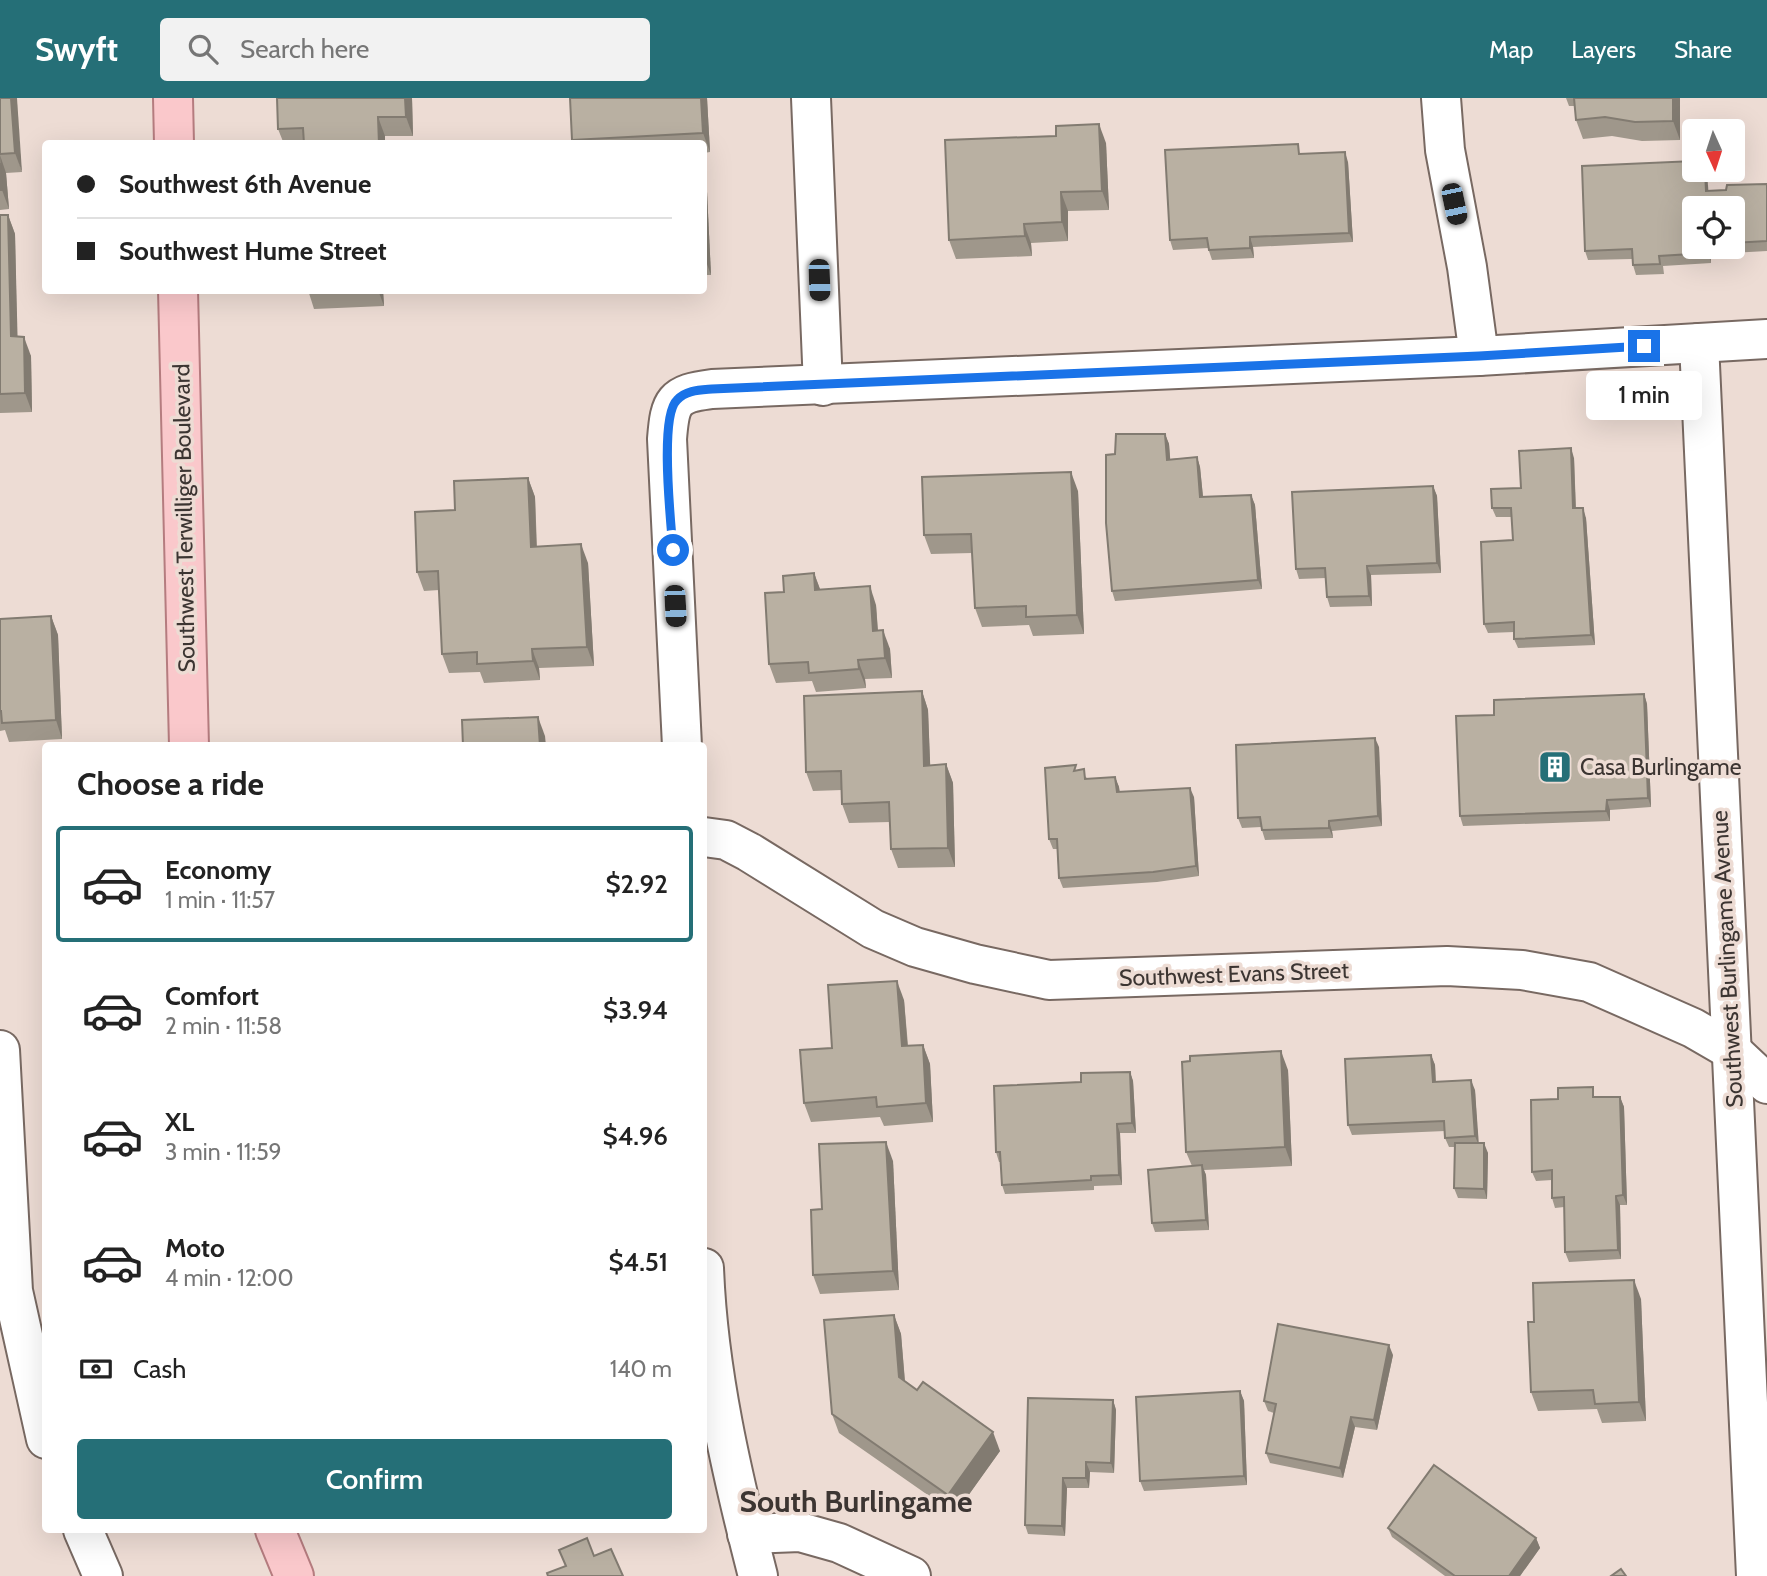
<!DOCTYPE html>
<meta charset="utf-8">
<style>
:root{--surface:#fff;--page:#f2f2f2;--text:#222;--muted:#767676;--line:#e0e0e0;--accent:#256f77}
body{margin:0;font-family:Cabin,sans-serif;background:var(--page);color:var(--text);height:100vh;display:flex;flex-direction:column;font-size:26px;white-space:nowrap}
*{box-sizing:border-box;margin:0}
p{font-size:23px;color:var(--muted)}
.icon{flex:none;width:38px;height:38px;fill:none;stroke:currentColor;stroke-width:2;stroke-linecap:round;stroke-linejoin:round}
.map{position:relative;flex:1;overflow:hidden}
.drawer{position:absolute;left:42px;top:644px;width:665px;height:791px;display:flex;flex-direction:column;background:var(--surface);border-radius:7px;box-shadow:0 7px 28px #0002}
.drawer>*{flex:none}
.hud{position:absolute;left:42px;top:42px;width:665px;height:154px;border-radius:7px;box-shadow:0 7px 28px #0002;display:grid;align-content:center;height:154px;padding:0 35px;background:var(--surface)}
.needle{width:46px;rotate:177deg}
.buttons{position:absolute;left:1682px;top:21px;display:grid;gap:14px}
.buttons a{display:grid;place-items:center;width:63px;height:63px;border-radius:7px;background:var(--surface);box-shadow:0 7px 28px #0002;font-size:35px}
.end{position:absolute;width:32px;height:32px;margin:-16px;border:9px solid #1a73e8;background:#fff;box-shadow:0 0 0 4px #fff}
.from{border-radius:50%}
.bubble{position:absolute;height:49px;border-radius:7px;background:var(--surface);box-shadow:0 7px 28px #0002;font-size:23px;font-weight:600;line-height:49px;text-align:center}
.car{position:absolute;width:21px;height:42px;margin:-21px -10px;border-radius:9px;box-shadow:0 0 5px 2px #0007;background:linear-gradient(#222 24%,#8ab4d8 0 40%,#222 0 76%,#8ab4d8 0 86%,#222 0)}
.hud b{display:flex;align-items:center;gap:24px;height:66px;font-size:26px}
.hud b+b{border-top:2px solid var(--line)}
.hud i{width:18px;height:18px;background:var(--text)}
ul{padding:0;list-style:none}
li{display:flex;align-items:center;gap:21px;height:116px;margin:0 14px 10px;padding:0 21px;border:4px solid transparent;border-radius:7px}
li div{flex:1}
li b{display:block;font-size:26px}
li em{font-style:normal;font-weight:600}
li.on{border-color:var(--accent)}
li>.icon{width:63px;height:63px;stroke-width:1.5}
h2{padding:0 35px;font-size:32px;line-height:84px}
.pay{display:flex;align-items:center;gap:18px;height:77px;padding:0 35px;font-size:26px}
.pay p{margin-inline-start:auto}
.button{display:flex;gap:14px;margin-top:auto;padding:14px 35px}
.button a{flex:1;height:80px;border-radius:7px;background:var(--accent);color:#fff;font-size:28px;font-weight:600;line-height:80px;text-align:center}
header{display:flex;align-items:center;gap:42px;box-sizing:border-box;height:98px;padding:0 35px;background:var(--accent);color:#fff}
header strong{font-size:33px}
nav{display:flex;gap:38px;margin-inline-start:auto;font-size:24px}
.search{width:490px;height:63px;background:var(--page);display:flex;align-items:center;gap:18px;box-sizing:border-box;padding:0 24px;border-radius:7px;color:var(--muted);font-size:26px}
.map>svg:first-child{display:block}
.lines{fill:none;stroke-linecap:round;stroke-linejoin:round}
.minor-casing{stroke:#786962;stroke-width:42}
.major-casing{stroke:#b57c7f;stroke-width:42}
.minor{stroke:#fff;stroke-width:38}
.major{stroke:#fac8cb;stroke-width:38}
.wall{fill:#9f978b}
.shaded-wall{fill:#827b71}
.building{fill:#b9b0a2;stroke:#827b71;stroke-width:2}
.route{stroke:#1a73e8;stroke-width:9}
.labels{text-anchor:middle;stroke-width:7;stroke-linejoin:round;paint-order:stroke}
.street-label{font-size:23px;fill:#3c3532;stroke:#eddcd4}
.poi-label{font-size:23px;fill:#3c3532;stroke:#eddcd4;text-anchor:start}
.district-label{font-size:30px;font-weight:bold;fill:#3c3532;stroke:#eddcd4}
</style>
<header>
<strong>Swyft</strong>
<div class="search"><svg class="icon" aria-label="search" viewBox="0 0 24 24"><circle cx="10" cy="10" r="6"/><path d="M15 15l6 6"/></svg>Search here</div>
<nav><a>Map</a><a>Layers</a><a>Share</a></nav>
</header>
<div class="map">
<svg width="1767" height="1478" viewBox="0 0 1767 1478">
<rect width="100%" height="100%" fill="#eddcd4"/>
<g class="lines">
<defs>
<g id="minor">
<polyline points="811,0 823,288"/>
<polyline points="1441,0 1445,52 1467,169 1479,258"/>
<polyline points="1699,245 1756,1478"/>
<path d="M682 648 667 341C670 303 673 296 712 291L1479 258 1767 241"/>
<polyline points="704,739 726,742 749,754 873,831 915,849 975,866 1049,882 1447,868 1522,872 1589,884 1693,930 1731,952 1767,986"/>
<polyline points="0,952 13,1193 46,1341"/>
<path d="M704 1170C708 1274 732 1377 758 1478"/>
<polyline points="83,1432 103,1478"/>
<polyline points="747,1436 800,1434 839,1445 911,1478"/>
</g>
<g id="major">
<polyline points="173,0 174,46"/>
<polyline points="178,192 189,648"/>
<polyline points="275,1432 294,1478"/>
</g>
</defs>
<use href="#minor" class="minor-casing"/>
<use href="#major" class="major-casing"/>
<use href="#minor" class="minor"/>
<use href="#major" class="major"/>
</g>
<g class="wall">
<polygon points="0,0 22,74 6,75 9,111 0,112"/>
<polygon points="412,0 413,38 385,38 385,46 284,46 278,31"/>
<polygon points="707,0 710,54 704,55 704,46 574,46 572,42"/>
<polygon points="1566,0 1680,0 1680,42 1642,43 1612,38 1583,41 1576,22 1575,8 1569,8"/>
<polygon points="1106,45 1109,112 1068,113 1068,143 1031,145 1032,158 956,161 949,142"/>
<polygon points="1301,56 1348,64 1353,144 1253,149 1254,160 1212,162 1208,150 1173,152 1170,142"/>
<polygon points="704,84 707,94 711,177 704,177"/>
<polygon points="1767,86 1767,153 1731,155 1729,149 1732,149 1732,110 1694,110 1710,149 1711,165 1663,168 1664,176 1636,177 1633,167 1632,161 1588,162 1585,153 1709,93 1726,92"/>
<polygon points="0,117 8,117 15,136 17,239 31,258 32,314 0,315"/>
<polygon points="308,192 383,192 384,208 314,211"/>
<polygon points="1165,336 1169,346 1170,361 1197,359 1200,369 1203,399 1251,397 1255,407 1262,491 1115,503 1112,493 1115,356"/>
<polygon points="1574,360 1576,410 1586,420 1595,547 1518,550 1514,541 1514,534 1488,535 1484,526 1513,442 1512,419 1496,419 1492,410 1521,390"/>
<polygon points="528,380 535,399 537,448 588,465 594,568 539,570 540,582 484,585 480,574 449,575 442,556 439,492 424,493 417,474 455,412"/>
<polygon points="1433,388 1437,398 1441,475 1371,477 1372,508 1330,509 1327,499 1326,480 1299,481 1296,471"/>
<polygon points="1078,393 1084,536 1033,538 1029,527 982,529 975,510 972,455 931,456 924,437"/>
<polygon points="814,475 820,491 876,507 878,532 890,551 892,580 865,581 866,590 816,594 812,583 776,585 769,566 784,494"/>
<polygon points="51,518 58,537 62,641 9,644 5,632 0,633 0,521"/>
<polygon points="922,593 928,612 930,667 946,666 953,685 955,769 898,770 891,751 890,724 849,725 842,706 842,692 813,693 806,674"/>
<polygon points="1644,596 1647,606 1651,709 1610,712 1610,723 1463,728 1460,718 1494,617"/>
<polygon points="1379,649 1382,728 1332,733 1333,740 1265,742 1261,729 1242,730 1238,720"/>
<polygon points="1078,672 1088,681 1115,679 1119,689 1120,694 1194,699 1199,778 1157,784 1063,790 1059,780 1057,751 1053,751 1049,741"/>
<polygon points="904,902 908,947 923,947 930,966 933,1024 884,1028 880,1019 811,1024 804,1005 832,950"/>
<polygon points="1431,957 1435,967 1436,984 1475,992 1478,1045 1488,1055 1487,1101 1458,1100 1454,1090 1455,1049 1449,1049 1445,1040 1445,1033 1352,1037 1348,1027"/>
<polygon points="1288,972 1292,1068 1204,1072 1206,1077 1209,1132 1155,1134 1152,1125 1192,1068 1186,1054"/>
<polygon points="1130,974 1133,983 1136,1035 1120,1035 1122,1087 1094,1088 1094,1092 1005,1096 1002,1087 1001,1064 999,1064 996,1054 1081,984"/>
<polygon points="1596,999 1620,999 1624,1009 1627,1107 1620,1107 1621,1161 1569,1164 1565,1154 1564,1109 1555,1110 1552,1100 1552,1082 1536,1083 1532,1074"/>
<polygon points="893,1063 899,1192 820,1196 813,1177 822,1111"/>
<polygon points="1641,1201 1646,1323 1602,1325 1597,1311 1538,1313 1531,1294 1534,1224"/>
<polygon points="894,1217 901,1236 905,1283 1000,1353 955,1416 839,1335 832,1316"/>
<polygon points="1393,1257 1377,1332 1355,1329 1343,1380 1270,1365 1266,1355 1274,1315 1268,1313 1264,1303"/>
<polygon points="1240,1293 1244,1303 1247,1387 1144,1393 1140,1383"/>
<polygon points="1113,1302 1116,1312 1114,1375 1090,1374 1089,1390 1067,1390 1065,1438 1028,1436 1025,1427"/>
<polygon points="1388,1430 1536,1440 1540,1450 1520,1478 1445,1478 1392,1439"/>
</g>
<g class="shaded-wall">
<polygon points="11,0 17,0 22,74 15,55"/>
<polygon points="405,0 412,0 413,38 406,19"/>
<polygon points="701,0 707,0 710,54 703,35"/>
<polygon points="1673,0 1680,0 1680,42 1673,23"/>
<polygon points="378,19 385,38 385,46 379,46"/>
<polygon points="1099,26 1106,45 1109,112 1102,93"/>
<polygon points="1345,54 1348,64 1353,144 1349,135"/>
<polygon points="0,57 6,75 9,111 2,92"/>
<polygon points="1705,72 1707,72 1709,103 1706,93"/>
<polygon points="704,84 707,94 711,177 704,158"/>
<polygon points="1061,94 1068,113 1068,143 1062,124"/>
<polygon points="8,117 15,136 18,257 11,238"/>
<polygon points="1024,126 1031,145 1032,158 1025,138"/>
<polygon points="1250,139 1253,149 1254,160 1250,150"/>
<polygon points="1707,149 1710,149 1711,165 1708,155"/>
<polygon points="378,192 383,192 384,208"/>
<polygon points="24,239 31,258 32,314 25,295"/>
<polygon points="1165,336 1169,346 1171,371 1167,362"/>
<polygon points="1571,350 1574,360 1576,420 1573,410"/>
<polygon points="1197,359 1200,369 1204,409 1200,399"/>
<polygon points="1071,374 1078,393 1084,536 1077,517"/>
<polygon points="528,380 535,399 537,468 531,449"/>
<polygon points="1433,388 1437,398 1441,475 1437,465"/>
<polygon points="1251,397 1255,407 1262,491 1258,482"/>
<polygon points="1583,410 1586,420 1595,547 1591,537"/>
<polygon points="581,446 588,465 594,568 587,549"/>
<polygon points="1367,468 1371,477 1372,508 1369,498"/>
<polygon points="814,475 821,494 815,492"/>
<polygon points="870,488 876,507 879,552 873,533"/>
<polygon points="51,518 58,537 62,641 56,622"/>
<polygon points="883,532 890,551 892,580 885,560"/>
<polygon points="532,551 539,570 540,582 533,563"/>
<polygon points="858,562 865,581 866,590 859,571"/>
<polygon points="922,593 928,612 931,687 924,668"/>
<polygon points="1644,596 1647,606 1651,709 1648,700"/>
<polygon points="538,619 545,638 546,648 540,648"/>
<polygon points="1375,640 1379,649 1382,728 1378,718"/>
<polygon points="946,666 953,685 955,769 948,750"/>
<polygon points="1115,679 1119,689 1120,704 1117,694"/>
<polygon points="1190,690 1194,699 1199,778 1196,768"/>
<polygon points="1607,702 1610,712 1610,723 1606,713"/>
<polygon points="1329,723 1332,733 1333,740 1329,730"/>
<polygon points="897,883 904,902 909,967 902,948"/>
<polygon points="923,947 930,966 933,1024 926,1005"/>
<polygon points="1281,953 1288,972 1292,1068 1285,1049"/>
<polygon points="1431,957 1435,967 1436,994 1433,984"/>
<polygon points="1130,974 1133,983 1136,1035 1132,1025"/>
<polygon points="1471,982 1475,992 1479,1048 1475,1038"/>
<polygon points="1620,999 1624,1009 1627,1107 1623,1097"/>
<polygon points="1117,1026 1120,1035 1122,1087 1119,1077"/>
<polygon points="886,1044 893,1063 899,1192 893,1173"/>
<polygon points="1484,1045 1488,1055 1487,1101 1484,1091"/>
<polygon points="1202,1067 1206,1077 1209,1132 1206,1122"/>
<polygon points="1616,1098 1620,1107 1621,1161 1618,1152"/>
<polygon points="1634,1182 1641,1201 1646,1323 1639,1304"/>
<polygon points="894,1217 901,1236 906,1298 899,1279"/>
<polygon points="1389,1247 1393,1257 1377,1332 1374,1322"/>
<polygon points="1240,1293 1244,1303 1247,1387 1244,1378"/>
<polygon points="1113,1302 1116,1312 1114,1375 1111,1365"/>
<polygon points="1351,1319 1355,1329 1343,1380 1340,1370"/>
<polygon points="993,1334 1000,1353 955,1416 948,1397"/>
<polygon points="1086,1364 1090,1374 1089,1390 1086,1380"/>
<polygon points="1063,1380 1067,1390 1065,1438 1062,1428"/>
<polygon points="1536,1440 1540,1450 1520,1478 1509,1478"/>
</g>
<g class="building">
<polygon points="0,0 11,0 15,55 0,56"/>
<polygon points="277,0 405,0 406,19 378,19 379,46 304,46 303,30 278,31"/>
<polygon points="570,0 701,0 703,35 572,42"/>
<polygon points="1574,0 1673,0 1673,23 1635,24 1605,19 1576,22"/>
<polygon points="1099,26 1102,93 1061,94 1062,124 1024,126 1025,138 949,142 945,42 1056,38 1056,28"/>
<polygon points="1298,46 1299,56 1345,54 1349,135 1250,139 1250,150 1209,152 1207,140 1170,142 1165,52"/>
<polygon points="1694,63 1694,72 1705,72 1706,93 1726,92 1727,87 1767,86 1767,143 1732,145 1732,110 1694,110 1694,149 1707,149 1708,155 1659,158 1660,166 1633,167 1632,151 1585,153 1582,68"/>
<polygon points="0,65 2,92 0,92"/>
<polygon points="0,117 8,117 11,238 24,239 25,295 0,296"/>
<polygon points="1116,336 1165,336 1167,362 1197,359 1200,399 1251,397 1258,482 1112,493 1106,425 1106,357 1115,356"/>
<polygon points="1571,350 1573,410 1583,410 1591,537 1514,541 1514,524 1484,526 1481,444 1513,442 1511,410 1492,410 1491,391 1521,390 1519,353"/>
<polygon points="1071,374 1077,517 1026,519 1026,508 975,510 971,436 924,437 922,379"/>
<polygon points="528,380 531,449 581,446 587,549 532,551 533,563 477,566 477,554 442,556 438,473 417,474 415,414 455,412 454,383"/>
<polygon points="1433,388 1437,465 1367,468 1369,498 1327,499 1325,470 1296,471 1292,394"/>
<polygon points="814,475 815,492 870,488 873,533 883,532 885,560 858,562 859,571 809,575 808,564 769,566 765,495 784,494 783,478"/>
<polygon points="51,518 56,622 2,625 1,613 0,613 0,521"/>
<polygon points="922,593 924,668 946,666 948,750 891,751 889,704 842,706 841,673 806,674 804,598"/>
<polygon points="1644,596 1648,700 1607,702 1606,713 1460,718 1456,618 1494,617 1494,602"/>
<polygon points="538,619 540,648 463,648 462,622"/>
<polygon points="1375,640 1378,718 1329,723 1329,730 1262,732 1260,719 1238,720 1236,647"/>
<polygon points="1076,667 1074,673 1084,671 1085,681 1115,679 1117,694 1190,690 1196,768 1153,774 1059,780 1057,741 1049,741 1045,670"/>
<polygon points="897,883 902,948 923,947 926,1005 877,1009 876,999 804,1005 800,952 832,950 828,887"/>
<polygon points="1281,953 1285,1049 1186,1054 1182,964 1190,963 1190,958"/>
<polygon points="1431,957 1433,984 1471,982 1475,1038 1445,1040 1444,1023 1348,1027 1345,961"/>
<polygon points="1130,974 1132,1025 1117,1026 1119,1077 1091,1078 1091,1082 1002,1087 1000,1054 996,1054 994,988 1081,984 1081,975"/>
<polygon points="1593,989 1593,999 1620,999 1623,1097 1616,1098 1618,1152 1565,1154 1564,1099 1552,1100 1552,1072 1532,1074 1531,1002 1558,1001 1558,990"/>
<polygon points="886,1044 893,1173 813,1177 811,1112 822,1111 819,1046"/>
<polygon points="1455,1045 1484,1045 1484,1091 1454,1090"/>
<polygon points="1202,1067 1206,1122 1152,1125 1148,1072"/>
<polygon points="1634,1182 1639,1304 1595,1306 1593,1292 1531,1294 1528,1224 1534,1224 1533,1185"/>
<polygon points="894,1217 899,1279 917,1292 923,1284 993,1334 948,1397 832,1316 824,1222"/>
<polygon points="1278,1226 1389,1247 1374,1322 1351,1319 1340,1370 1266,1355 1276,1306 1264,1303"/>
<polygon points="1240,1293 1244,1378 1140,1383 1136,1299"/>
<polygon points="1028,1300 1113,1302 1111,1365 1086,1364 1086,1380 1063,1380 1062,1428 1025,1427"/>
<polygon points="1434,1367 1536,1440 1509,1478 1455,1478 1388,1430"/>
<polygon points="587,1440 594,1458 611,1451 623,1478 548,1478 547,1475 566,1468 559,1452"/>
<polygon points="1621,1471 1626,1478 1611,1478"/>
</g>
<g class="lines">
<path class="route" d="M673 452C671 425 659 319 677 302 686 292 700 292 712 291L1479 258 1644 248"/>
</g>
<defs>
<symbol id="building-square" viewBox="-11 -11 22 22"><rect x="-9" y="-9" width="18" height="18" rx="4" fill="#256f77" stroke="#eddcd4"/><path d="M-4-6H4V6H1V3H-1V6H-4ZM-2.5-4.3h1.7v1.8h-1.7ZM.8-4.3h1.7v1.8H.8ZM-2.5-1h1.7V.8h-1.7ZM.8-1h1.7V.8H.8Z" fill="#fff"/></symbol>
</defs>
<g fill-rule="evenodd">
<use href="#building-square" x="1536" y="650" width="38" height="38"/>
</g>
<g class="labels">
<g class="street-label">
<text transform="translate(184 420) rotate(-91)" y="8">Southwest Terwilliger Boulevard</text>
<text transform="translate(1727 861) rotate(-93)" y="8">Southwest Burlingame Avenue</text>
<text transform="translate(1234 876) rotate(-2)" y="8">Southwest Evans Street</text>
</g>
<g class="poi-label">
<text x="1580" y="677">Casa Burlingame</text>
</g>
<g class="district-label">
<text x="856" y="1414">South Burlingame</text>
</g>
</g>
</svg>
<div class="buttons">
<a><svg class="needle" viewBox="-14 -14 28 28"><path d="M0-13l5 13h-10z" fill="#e53935"/><path d="M0 13l5-13h-10z" fill="#767676"/></svg></a>
<a><svg class="icon" aria-label="locate" viewBox="0 0 24 24"><circle cx="12" cy="12" r="6"/><path d="M12 2v4M12 18v4M2 12h4M18 12h4"/></svg></a>
</div>
<i class="end from" style="left:673px;top:452px"></i>
<i class="end" style="left:1644px;top:248px"></i>
<div class="bubble" style="left:1586px;top:273px;width:116px">1 min</div>
<i class="car" style="left:1454px;top:106px;rotate:168deg"></i>
<i class="car" style="left:819px;top:182px;rotate:178deg"></i>
<i class="car" style="left:675px;top:508px;rotate:177deg"></i>
<div class="hud">
<b><i class="from"></i>Southwest 6th Avenue</b>
<b><i></i>Southwest Hume Street</b>
</div>
<section class="drawer">
<h2>Choose a ride</h2>
<ul>
<li class="on"><svg class="icon" aria-label="car" viewBox="0 0 24 24"><path d="M5 17H2v-5l4-1 3-4h7l3 4 3 1v5h-3M9 17h6M6 11h13"/><circle cx="7" cy="17" r="2"/><circle cx="17" cy="17" r="2"/></svg><div><b>Economy</b><p>1 min · 11:57</p></div><em>$2.92</em></li>
<li><svg class="icon" aria-label="car" viewBox="0 0 24 24"><path d="M5 17H2v-5l4-1 3-4h7l3 4 3 1v5h-3M9 17h6M6 11h13"/><circle cx="7" cy="17" r="2"/><circle cx="17" cy="17" r="2"/></svg><div><b>Comfort</b><p>2 min · 11:58</p></div><em>$3.94</em></li>
<li><svg class="icon" aria-label="car" viewBox="0 0 24 24"><path d="M5 17H2v-5l4-1 3-4h7l3 4 3 1v5h-3M9 17h6M6 11h13"/><circle cx="7" cy="17" r="2"/><circle cx="17" cy="17" r="2"/></svg><div><b>XL</b><p>3 min · 11:59</p></div><em>$4.96</em></li>
<li><svg class="icon" aria-label="car" viewBox="0 0 24 24"><path d="M5 17H2v-5l4-1 3-4h7l3 4 3 1v5h-3M9 17h6M6 11h13"/><circle cx="7" cy="17" r="2"/><circle cx="17" cy="17" r="2"/></svg><div><b>Moto</b><p>4 min · 12:00</p></div><em>$4.51</em></li>
</ul>
<div class="pay"><svg class="icon" aria-label="cash" viewBox="0 0 24 24"><path d="M3 7h18v10H3z"/><circle cx="12" cy="12" r="2"/></svg>Cash<p>140 m</p></div>
<div class="button"><a>Confirm</a></div>
</section>
</div>
